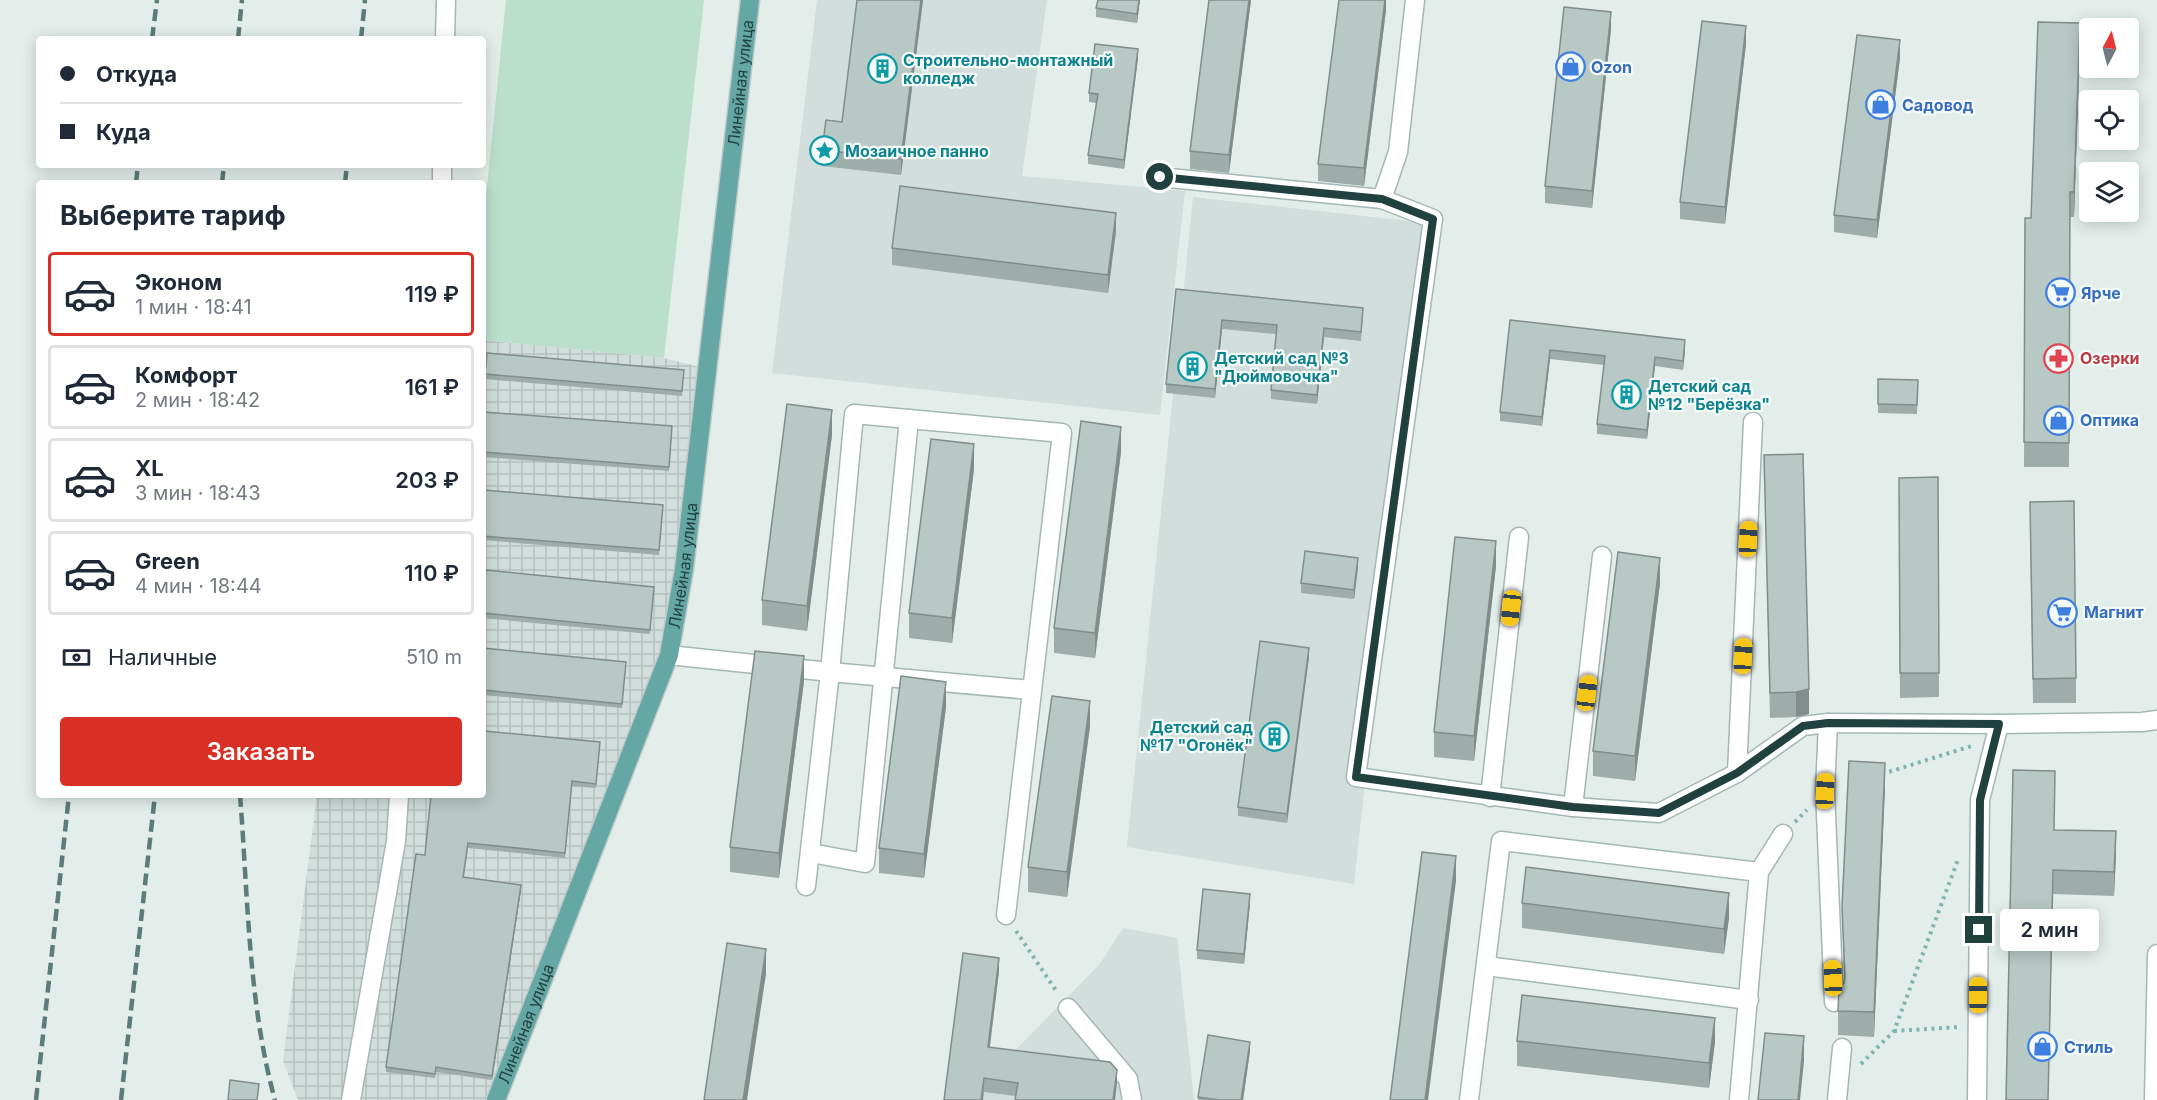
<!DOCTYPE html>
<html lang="ru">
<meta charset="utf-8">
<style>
:root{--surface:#fff;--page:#f2f2f3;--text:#1f2937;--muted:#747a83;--line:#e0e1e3;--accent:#d93025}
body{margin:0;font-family:Inter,sans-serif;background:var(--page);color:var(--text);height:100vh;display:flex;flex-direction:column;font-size:22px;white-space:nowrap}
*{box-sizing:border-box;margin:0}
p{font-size:20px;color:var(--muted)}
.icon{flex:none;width:33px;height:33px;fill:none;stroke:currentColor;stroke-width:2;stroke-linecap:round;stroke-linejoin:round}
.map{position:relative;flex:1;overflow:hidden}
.sheet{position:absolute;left:36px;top:180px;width:450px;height:618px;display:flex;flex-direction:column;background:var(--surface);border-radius:6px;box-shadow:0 3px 15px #0003}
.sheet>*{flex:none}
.top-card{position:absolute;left:36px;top:36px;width:450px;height:132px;border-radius:6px;box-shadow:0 3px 15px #0003;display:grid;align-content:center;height:132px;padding:0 24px;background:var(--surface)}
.needle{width:39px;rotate:7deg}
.buttons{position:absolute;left:2079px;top:18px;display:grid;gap:12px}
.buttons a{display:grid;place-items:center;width:60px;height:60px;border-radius:6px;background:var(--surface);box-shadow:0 3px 15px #0003;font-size:30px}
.end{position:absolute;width:27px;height:27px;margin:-14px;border:8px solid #21413f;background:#fff;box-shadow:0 0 0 3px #fff}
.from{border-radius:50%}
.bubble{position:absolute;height:42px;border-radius:6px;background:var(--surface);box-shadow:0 3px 15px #0003;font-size:20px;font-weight:600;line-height:42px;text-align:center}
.car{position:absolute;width:18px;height:36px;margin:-18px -9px;border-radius:8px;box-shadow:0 0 4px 2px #0007;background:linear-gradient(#f5c518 24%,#345 0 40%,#f5c518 0 76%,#345 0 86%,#f5c518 0)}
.top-card b{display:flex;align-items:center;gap:21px;height:57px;font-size:22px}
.top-card b+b{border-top:2px solid var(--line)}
.top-card i{width:15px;height:15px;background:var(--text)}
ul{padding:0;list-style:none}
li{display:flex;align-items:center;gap:18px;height:84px;margin:0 12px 9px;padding:0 12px;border:3px solid var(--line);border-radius:6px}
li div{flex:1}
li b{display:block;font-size:22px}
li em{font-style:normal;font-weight:600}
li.on{border-color:var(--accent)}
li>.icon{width:54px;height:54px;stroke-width:1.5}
h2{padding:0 24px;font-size:27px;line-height:72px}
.pay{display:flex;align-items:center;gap:15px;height:66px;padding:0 24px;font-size:22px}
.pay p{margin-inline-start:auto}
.cta{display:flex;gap:12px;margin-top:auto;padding:12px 24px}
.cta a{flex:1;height:69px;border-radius:6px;background:var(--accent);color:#fff;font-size:24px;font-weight:600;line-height:69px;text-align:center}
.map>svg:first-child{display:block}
.built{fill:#d1dedb}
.industrial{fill:url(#industrial-grid)}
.green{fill:#bae0cd}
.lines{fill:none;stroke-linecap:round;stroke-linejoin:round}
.minor-casing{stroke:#a5b7b4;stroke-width:21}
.major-casing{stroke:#c1cac9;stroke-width:21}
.path{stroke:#81b4b0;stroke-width:4;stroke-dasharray:3 4.5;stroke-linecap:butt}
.minor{stroke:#fff;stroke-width:18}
.major{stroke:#64a7a5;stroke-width:18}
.rail{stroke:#5b7c7b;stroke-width:4.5;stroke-dasharray:12 6;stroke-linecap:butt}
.wall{fill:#9eada9}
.shaded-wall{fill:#818d8a}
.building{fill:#b8c9c5;stroke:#818d8a;stroke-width:1.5}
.route{stroke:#21413f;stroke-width:8}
.labels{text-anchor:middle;stroke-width:4.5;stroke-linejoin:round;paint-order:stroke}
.culture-label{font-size:16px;font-weight:bold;fill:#0d838f;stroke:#f4faf8;text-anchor:start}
.shop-label{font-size:16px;font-weight:bold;fill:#366cbe;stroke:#f4faf8;text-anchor:start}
.street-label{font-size:16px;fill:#21413f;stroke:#f4faf8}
.health-label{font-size:16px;font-weight:bold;fill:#be3a42;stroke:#f4faf8;text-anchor:start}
</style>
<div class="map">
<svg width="2157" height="1100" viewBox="0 0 2157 1100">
<defs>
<pattern id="industrial-grid" width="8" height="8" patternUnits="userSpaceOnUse" patternTransform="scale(1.5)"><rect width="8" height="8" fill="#d1dedb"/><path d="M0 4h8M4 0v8" fill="none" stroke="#b3c0bd"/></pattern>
</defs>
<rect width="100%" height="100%" fill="#e3eeeb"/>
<g class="built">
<polygon points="817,0 1047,0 1022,176 1185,191 1160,415 772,373"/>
<polygon points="1193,197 1426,223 1354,884 1127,847"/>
<polygon points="1123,928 1177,938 1194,1100 966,1100 1099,965"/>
</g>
<polygon class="industrial" points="483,340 664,358 703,368 677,605 488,1100 298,1100 283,1061 317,795 483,795"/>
<polygon class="green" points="506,0 704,0 664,358 483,340 483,225"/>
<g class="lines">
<defs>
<g id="minor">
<polyline points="445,39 446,0"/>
<polyline points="1159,177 1382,199 1398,152 1415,0"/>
<polyline points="442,183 442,165"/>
<polyline points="1382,199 1433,219 1356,777 1573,807 1659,813 1737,773 1803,726 1828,723 1999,724"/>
<polyline points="669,655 830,672 854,414 1062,433 1006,915"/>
<polyline points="1828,723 1825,791 1834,1002"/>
<polyline points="1737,773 1753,422"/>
<polyline points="1490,797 1519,537"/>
<polyline points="1573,807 1602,556"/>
<polyline points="811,853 865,863 909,419"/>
<polyline points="806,886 830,672 1031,690"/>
<polyline points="1486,966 1749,1000"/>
<polyline points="1068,1008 1128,1079 1132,1100"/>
<polyline points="351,1100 396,841 399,795"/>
<polyline points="1469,1100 1501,841 1759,872"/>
<polyline points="1739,1100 1759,872 1783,834"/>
<polyline points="1837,1100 1842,1048"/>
<polyline points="1977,1100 1980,800 1999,724 2142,722 2157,720"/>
<polyline points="2154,1100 2157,954"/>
</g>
<g id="major">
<path id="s1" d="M496 1100 669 655 684 569 750 0"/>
</g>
</defs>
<use href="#minor" class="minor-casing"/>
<use href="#major" class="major-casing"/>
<g class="path">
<polyline points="1882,774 1975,745"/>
<polyline points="1795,822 1807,810"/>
<polyline points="1016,931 1057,992"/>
<polyline points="1894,1031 1960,1027"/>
<polyline points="1861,1064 1894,1031 1959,857"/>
</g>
<use href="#minor" class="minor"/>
<use href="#major" class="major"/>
<g class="rail">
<polyline points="152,39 157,0"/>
<polyline points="238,39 242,0"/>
<polyline points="361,39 365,0"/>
<polyline points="136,183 138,165"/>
<polyline points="222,183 224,165"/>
<polyline points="345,183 347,165"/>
<path d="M240 795C248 895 248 1003 275 1100"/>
<polyline points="36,1100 69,795"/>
<polyline points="121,1100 155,795"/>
</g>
</g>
<g class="wall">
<polygon points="923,0 901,175 822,166 822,150"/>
<polygon points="1140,0 1137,23 1096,17 1096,8"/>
<polygon points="1209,0 1251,0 1229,173 1190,169 1190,151"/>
<polygon points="1386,0 1386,10 1364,186 1318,181 1318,164"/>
<polygon points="1611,29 1592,208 1545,203 1545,186"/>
<polygon points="1746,44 1725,224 1680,219 1680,202"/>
<polygon points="2080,48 2074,217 2070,217 2069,467 2024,467 2025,218 2031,218"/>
<polygon points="1138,58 1124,169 1088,164 1088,155 1096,103 1089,102 1089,93"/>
<polygon points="1900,58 1877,238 1834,232 1834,215"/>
<polygon points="1116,231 1108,293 892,265 892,248"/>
<polygon points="1176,289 1363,317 1361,341 1324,337 1317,404 1271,399 1271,390 1276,334 1222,329 1215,398 1166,393 1166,384"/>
<polygon points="1510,320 1685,350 1683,370 1655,366 1647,439 1597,434 1597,424 1604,365 1550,359 1542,426 1500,421 1500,412"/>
<polygon points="684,370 682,396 485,379 485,374"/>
<polygon points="1918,380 1917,414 1878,413 1878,404"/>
<polygon points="483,412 672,431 669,471 483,457"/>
<polygon points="832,435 807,631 762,625 762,600"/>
<polygon points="1121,452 1095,658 1054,653 1054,628"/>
<polygon points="1764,455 1809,714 1796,717 1770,718"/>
<polygon points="974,469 952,643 909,638 909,613"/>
<polygon points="1938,477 1939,697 1900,698 1899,478"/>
<polygon points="483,490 663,510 659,555 483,540"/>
<polygon points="2030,527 2076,678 2076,703 2033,703"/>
<polygon points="1496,566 1474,761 1434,757 1434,732"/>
<polygon points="1358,567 1354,599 1301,593 1301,583"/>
<polygon points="1660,583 1635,781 1593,776 1593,751"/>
<polygon points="654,587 650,634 483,618 483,599"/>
<polygon points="483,648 626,666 622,708 483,695"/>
<polygon points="1309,657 1287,823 1238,816 1238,807"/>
<polygon points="804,681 779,878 730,872 730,847"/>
<polygon points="946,707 924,878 879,873 879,848"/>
<polygon points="1090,726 1067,897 1028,892 1028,867"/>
<polygon points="600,742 596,788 572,786 565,858 468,848 464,877 521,890 492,1080 436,1072 435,1078 386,1072 386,1067 425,855"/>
<polygon points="1885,788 1874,1037 1838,1035 1838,1011 1844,980 1842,907"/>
<polygon points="2055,795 2054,830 2116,855 2114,896 2053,894 2048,1100 2006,1100"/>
<polygon points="1250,903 1244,964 1197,959 1197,950"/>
<polygon points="1522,903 1729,918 1724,954 1522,928"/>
<polygon points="999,971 990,1047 1117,1083 1016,1096 984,1092 983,1100 944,1100"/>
<polygon points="1517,1041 1715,1042 1709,1088 1517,1066"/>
<polygon points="1250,1051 1243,1100 1198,1100 1198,1097"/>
</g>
<g class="shaded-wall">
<polygon points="921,0 923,0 901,175 901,159"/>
<polygon points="1139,0 1140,0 1137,23 1137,14"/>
<polygon points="1249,0 1251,0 1229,173 1229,155"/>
<polygon points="1385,0 1386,0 1386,10 1364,186 1364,168"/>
<polygon points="1611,12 1611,29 1592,208 1592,191"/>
<polygon points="2080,23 2080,48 2074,217 2074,192"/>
<polygon points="1746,26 1746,44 1725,224 1725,207"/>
<polygon points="1900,40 1900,58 1877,238 1877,220"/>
<polygon points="1138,49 1138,58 1124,169 1124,160"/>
<polygon points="1116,213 1116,231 1108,293 1108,275"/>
<polygon points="1222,320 1222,329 1215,398 1215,389"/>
<polygon points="1324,328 1324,337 1317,404 1317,395"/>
<polygon points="1685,340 1685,350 1683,370 1683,361"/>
<polygon points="1550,350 1550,359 1542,426 1542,417"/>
<polygon points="1655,357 1655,366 1647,439 1647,430"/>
<polygon points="832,410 832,435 807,631 807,606"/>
<polygon points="1121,427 1121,452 1095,658 1095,633"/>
<polygon points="974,444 974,469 952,643 952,618"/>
<polygon points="1496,541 1496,566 1474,761 1474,736"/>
<polygon points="1358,558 1358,567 1354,599 1354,590"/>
<polygon points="1660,558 1660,583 1635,781 1635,756"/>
<polygon points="1309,648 1309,657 1287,823 1287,814"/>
<polygon points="804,656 804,681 779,878 779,853"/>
<polygon points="946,682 946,707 924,878 924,854"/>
<polygon points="1809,689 1809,714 1796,717 1796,692"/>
<polygon points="1090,701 1090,726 1067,897 1067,872"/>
<polygon points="1885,763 1885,788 1874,1037 1874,1012"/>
<polygon points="2116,831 2116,855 2114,896 2114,872"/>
<polygon points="1456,856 1456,881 1428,1100 1425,1100"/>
<polygon points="2053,870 2053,894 2048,1100"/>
<polygon points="521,885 521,890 492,1080 492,1076"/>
<polygon points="1729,893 1729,918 1724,954 1724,929"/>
<polygon points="1250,894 1250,903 1244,964 1244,954"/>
<polygon points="766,949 766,974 747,1100 743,1100"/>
<polygon points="999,958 999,971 988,1060 988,1047"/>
<polygon points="1715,1018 1715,1042 1709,1088 1709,1063"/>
<polygon points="1804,1036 1804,1061 1800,1100 1798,1100"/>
<polygon points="1250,1042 1250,1051 1243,1100 1241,1100"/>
<polygon points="1117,1070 1117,1083 1115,1100 1113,1100"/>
<polygon points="984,1078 983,1100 981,1100"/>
</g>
<g class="building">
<polygon points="857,0 921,0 901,159 822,150 826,120 842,122"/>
<polygon points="1098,0 1139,0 1137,14 1096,8"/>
<polygon points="1209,0 1249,0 1229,155 1190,151"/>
<polygon points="1339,0 1385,0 1364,168 1318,164"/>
<polygon points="1564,7 1611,12 1592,191 1545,186"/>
<polygon points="1702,21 1746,26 1725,207 1680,202"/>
<polygon points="2038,22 2080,23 2074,192 2070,192 2069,443 2024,442 2025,218 2031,218"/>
<polygon points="1857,35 1900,40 1877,220 1834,215"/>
<polygon points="1095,44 1138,49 1124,160 1088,155 1098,94 1089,93"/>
<polygon points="900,186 1116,213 1108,275 892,248"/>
<polygon points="1176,289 1363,308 1361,332 1324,328 1317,395 1271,390 1277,325 1222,320 1215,389 1166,384"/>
<polygon points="1510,320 1685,340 1683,361 1655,357 1647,430 1597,424 1605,356 1550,350 1542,417 1500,412"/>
<polygon points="487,353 684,370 682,391 485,374"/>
<polygon points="1878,379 1918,380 1917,405 1878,404"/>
<polygon points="787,404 832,410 807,606 762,600"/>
<polygon points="483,412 672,426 669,467 483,452"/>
<polygon points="1081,421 1121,427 1095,633 1054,628"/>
<polygon points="931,439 974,444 952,618 909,613"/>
<polygon points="1803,454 1809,689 1796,692 1770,693 1764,455"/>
<polygon points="1938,477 1939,673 1900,673 1899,478"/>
<polygon points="483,490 663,505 659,550 483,536"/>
<polygon points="2074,501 2076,678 2033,679 2030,502"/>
<polygon points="1455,537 1496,541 1474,736 1434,732"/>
<polygon points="1305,551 1358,558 1354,590 1301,583"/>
<polygon points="1618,552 1660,558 1635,756 1593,751"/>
<polygon points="486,570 654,587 650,630 483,613 483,599"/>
<polygon points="1260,641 1309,648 1287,814 1238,807"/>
<polygon points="483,648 626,662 622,704 483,690"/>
<polygon points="755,651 804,656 779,853 730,847"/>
<polygon points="901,676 946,682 924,854 879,848"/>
<polygon points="1052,696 1090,701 1067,872 1028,867"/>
<polygon points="483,731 600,742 596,784 572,781 565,853 468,843 463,877 521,885 492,1076 436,1067 435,1074 386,1067 416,854 425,855 431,795 483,795"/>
<polygon points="1849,761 1885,763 1874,1012 1838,1011 1839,987 1844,983 1845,977 1842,907"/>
<polygon points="2013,770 2055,771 2054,830 2116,831 2114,872 2053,870 2048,1100 2006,1100"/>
<polygon points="1422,852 1456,856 1425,1100 1390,1100"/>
<polygon points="1526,867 1729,893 1724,929 1522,903"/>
<polygon points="1203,889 1250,894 1244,954 1197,950"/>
<polygon points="727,943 766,949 743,1100 704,1100"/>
<polygon points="963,953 999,958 988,1047 1110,1062 1117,1070 1113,1100 1015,1100 1018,1083 984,1078 981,1100 944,1100"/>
<polygon points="1522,995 1715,1018 1709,1063 1517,1041"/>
<polygon points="1765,1033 1804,1036 1798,1100 1758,1100"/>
<polygon points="1208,1035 1250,1042 1241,1100 1219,1100 1198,1097"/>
<polygon points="230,1080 259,1084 257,1100 228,1100"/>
</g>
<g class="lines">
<polyline class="route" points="1160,177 1382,199 1433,219 1356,777 1573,807 1659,813 1737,773 1803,726 1828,723 1999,724 1980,800 1979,930"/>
</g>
<defs>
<symbol id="shop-ring" viewBox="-11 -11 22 22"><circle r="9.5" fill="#f4faf8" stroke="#3f7fe0" stroke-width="1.5"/><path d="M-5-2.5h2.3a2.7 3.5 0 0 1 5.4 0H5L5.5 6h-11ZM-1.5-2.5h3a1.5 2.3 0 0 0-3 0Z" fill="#3f7fe0"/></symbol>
<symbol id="building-ring" viewBox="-11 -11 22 22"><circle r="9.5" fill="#f4faf8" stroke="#0f9aa8" stroke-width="1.5"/><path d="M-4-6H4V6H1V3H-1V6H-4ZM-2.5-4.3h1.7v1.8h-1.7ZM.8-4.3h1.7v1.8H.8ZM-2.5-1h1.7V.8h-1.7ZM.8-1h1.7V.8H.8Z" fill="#0f9aa8"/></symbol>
<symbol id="sight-ring" viewBox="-11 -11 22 22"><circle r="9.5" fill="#f4faf8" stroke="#0f9aa8" stroke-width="1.5"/><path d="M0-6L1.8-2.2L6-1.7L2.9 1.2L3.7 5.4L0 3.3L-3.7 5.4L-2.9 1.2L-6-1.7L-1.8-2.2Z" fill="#0f9aa8"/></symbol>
<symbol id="supermarket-ring" viewBox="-11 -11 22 22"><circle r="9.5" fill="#f4faf8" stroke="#3f7fe0" stroke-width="1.5"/><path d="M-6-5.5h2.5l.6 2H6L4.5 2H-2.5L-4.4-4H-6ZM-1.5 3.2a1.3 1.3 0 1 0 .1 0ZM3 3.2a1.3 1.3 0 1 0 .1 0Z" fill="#3f7fe0"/></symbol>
<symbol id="pharmacy-ring" viewBox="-11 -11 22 22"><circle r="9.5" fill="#f4faf8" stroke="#e0444e" stroke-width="1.5"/><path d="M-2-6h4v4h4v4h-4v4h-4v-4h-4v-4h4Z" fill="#e0444e"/></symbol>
</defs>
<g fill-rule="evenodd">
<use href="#shop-ring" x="1554" y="50" width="33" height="33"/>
<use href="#building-ring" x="866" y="52" width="33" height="33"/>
<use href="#shop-ring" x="1864" y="88" width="33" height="33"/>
<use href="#sight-ring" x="808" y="134" width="33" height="33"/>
<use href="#supermarket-ring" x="2044" y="276" width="33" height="33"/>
<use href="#pharmacy-ring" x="2042" y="342" width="33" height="33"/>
<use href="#building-ring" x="1176" y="350" width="33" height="33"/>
<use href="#building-ring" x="1610" y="378" width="33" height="33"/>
<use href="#shop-ring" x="2042" y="404" width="33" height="33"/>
<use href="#supermarket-ring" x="2046" y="596" width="33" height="33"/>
<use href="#building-ring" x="1258" y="720" width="33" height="33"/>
<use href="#shop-ring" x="2026" y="1030" width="33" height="33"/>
</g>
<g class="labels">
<g class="culture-label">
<text x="903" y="66">Строительно-монтажный<tspan x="903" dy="18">колледж</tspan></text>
<text x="845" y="157">Мозаичное панно</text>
<text x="1214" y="364">Детский сад №3<tspan x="1214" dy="18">"Дюймовочка"</tspan></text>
<text x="1648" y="392">Детский сад<tspan x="1648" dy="18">№12 "Берёзка"</tspan></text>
<text x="1253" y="733" text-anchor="end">Детский сад<tspan x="1253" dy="18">№17 "Огонёк"</tspan></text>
</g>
<g class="shop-label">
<text x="1591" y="73">Ozon</text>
<text x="1902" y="111">Садовод</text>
<text x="2081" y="299">Ярче</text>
<text x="2080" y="426">Оптика</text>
<text x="2084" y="618">Магнит</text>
<text x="2064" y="1053">Стиль</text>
</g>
<g class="street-label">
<text dy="6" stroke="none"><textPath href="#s1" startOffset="1054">Линейная улица</textPath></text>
<text dy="6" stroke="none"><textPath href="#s1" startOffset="568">Линейная улица</textPath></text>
<text dy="6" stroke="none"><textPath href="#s1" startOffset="82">Линейная улица</textPath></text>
</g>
<g class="health-label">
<text x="2080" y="364">Озерки</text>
</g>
</g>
</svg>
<div class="buttons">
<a><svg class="needle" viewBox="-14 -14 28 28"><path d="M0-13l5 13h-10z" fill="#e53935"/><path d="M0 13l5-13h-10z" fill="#747a83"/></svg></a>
<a><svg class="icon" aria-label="locate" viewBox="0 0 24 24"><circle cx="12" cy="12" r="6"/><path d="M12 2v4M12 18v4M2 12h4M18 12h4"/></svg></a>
<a><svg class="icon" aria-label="layers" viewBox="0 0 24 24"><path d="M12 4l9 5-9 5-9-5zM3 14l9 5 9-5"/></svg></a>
</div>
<i class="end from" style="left:1160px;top:177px"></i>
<i class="end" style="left:1979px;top:930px"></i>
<div class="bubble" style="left:2000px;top:909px;width:99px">2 мин</div>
<i class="car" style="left:1748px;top:539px;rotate:3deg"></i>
<i class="car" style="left:1511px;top:608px;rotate:186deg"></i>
<i class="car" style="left:1743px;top:656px;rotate:3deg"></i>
<i class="car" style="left:1587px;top:693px;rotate:7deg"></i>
<i class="car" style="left:1825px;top:791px;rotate:3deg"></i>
<i class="car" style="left:1833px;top:978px;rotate:358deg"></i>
<i class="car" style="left:1978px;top:995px;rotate:0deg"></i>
<div class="top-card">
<b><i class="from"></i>Откуда</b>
<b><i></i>Куда</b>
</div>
<section class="sheet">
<h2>Выберите тариф</h2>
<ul>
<li class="on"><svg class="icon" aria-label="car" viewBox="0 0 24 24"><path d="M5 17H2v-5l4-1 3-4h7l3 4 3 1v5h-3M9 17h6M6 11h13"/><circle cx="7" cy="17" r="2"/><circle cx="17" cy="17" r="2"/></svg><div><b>Эконом</b><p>1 мин · 18:41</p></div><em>119 ₽</em></li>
<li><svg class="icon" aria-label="car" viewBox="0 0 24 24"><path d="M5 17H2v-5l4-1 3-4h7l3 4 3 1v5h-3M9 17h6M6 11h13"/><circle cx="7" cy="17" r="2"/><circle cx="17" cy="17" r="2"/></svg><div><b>Комфорт</b><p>2 мин · 18:42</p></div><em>161 ₽</em></li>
<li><svg class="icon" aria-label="car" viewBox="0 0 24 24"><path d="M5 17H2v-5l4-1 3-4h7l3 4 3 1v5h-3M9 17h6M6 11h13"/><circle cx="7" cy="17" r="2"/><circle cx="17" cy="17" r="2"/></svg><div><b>XL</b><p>3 мин · 18:43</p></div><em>203 ₽</em></li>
<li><svg class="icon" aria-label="car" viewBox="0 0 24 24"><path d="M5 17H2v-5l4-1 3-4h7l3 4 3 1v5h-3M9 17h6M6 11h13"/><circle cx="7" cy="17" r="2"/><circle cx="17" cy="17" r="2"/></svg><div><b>Green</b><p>4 мин · 18:44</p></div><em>110 ₽</em></li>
</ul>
<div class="pay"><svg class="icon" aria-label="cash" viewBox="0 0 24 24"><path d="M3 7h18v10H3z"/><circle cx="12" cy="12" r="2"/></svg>Наличные<p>510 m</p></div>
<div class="cta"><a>Заказать</a></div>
</section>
</div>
